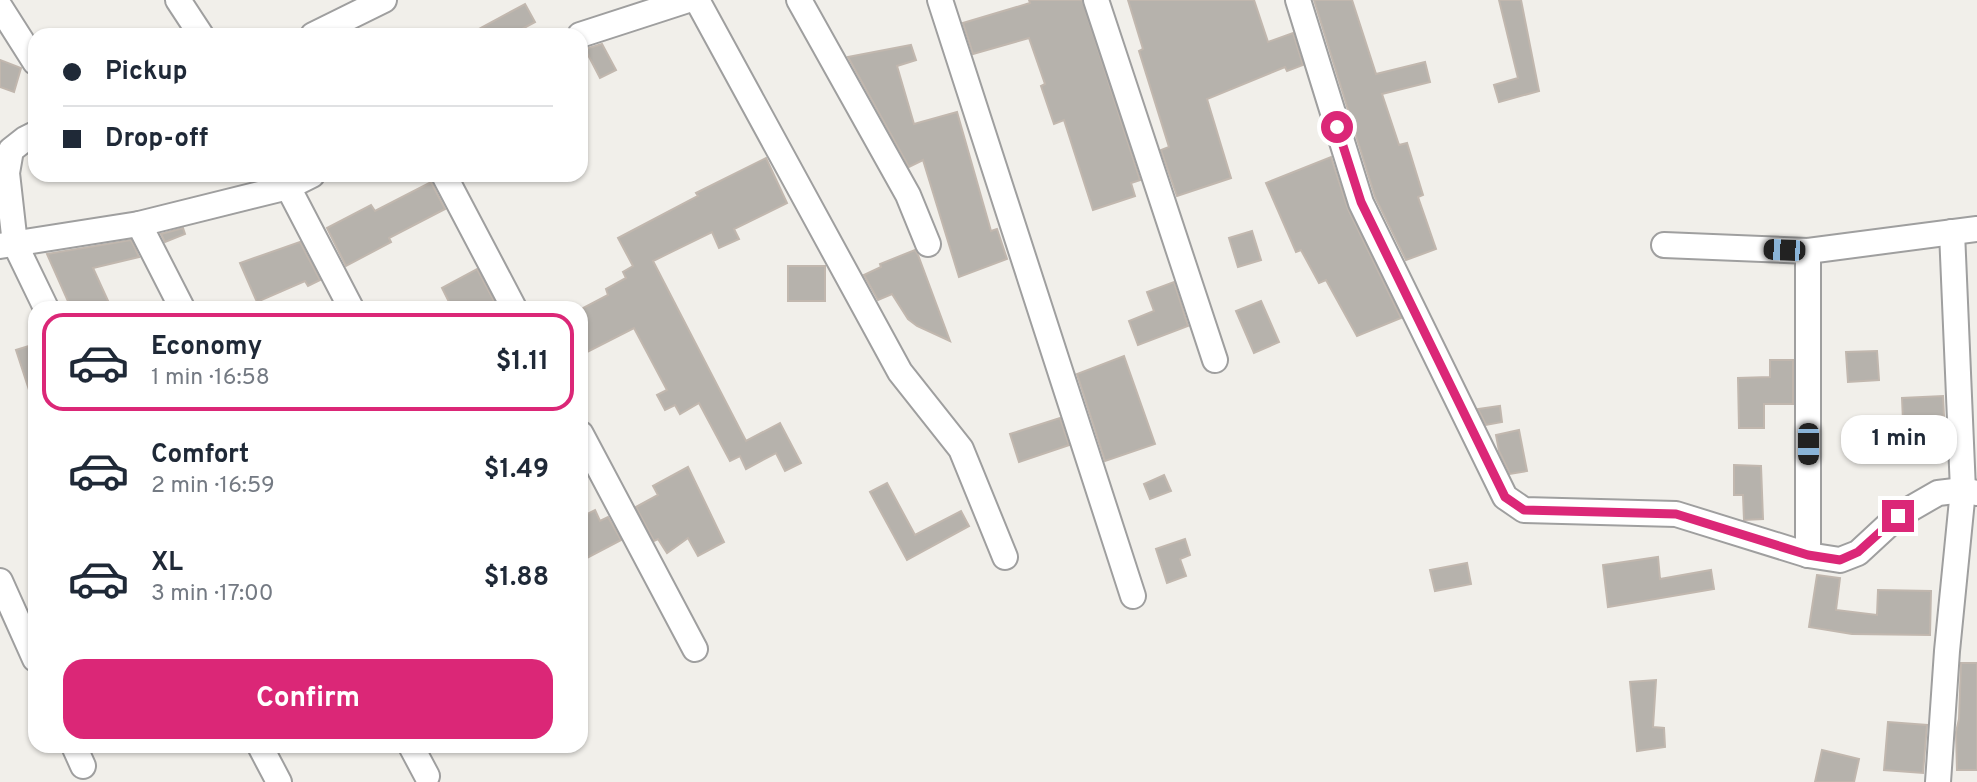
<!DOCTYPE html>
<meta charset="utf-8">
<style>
:root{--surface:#fff;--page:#f2f2f3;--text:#1f2937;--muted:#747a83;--line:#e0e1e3;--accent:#db2777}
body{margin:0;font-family:Overpass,sans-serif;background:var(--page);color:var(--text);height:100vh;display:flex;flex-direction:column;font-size:26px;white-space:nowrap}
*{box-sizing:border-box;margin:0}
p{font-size:23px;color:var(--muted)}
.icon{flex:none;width:38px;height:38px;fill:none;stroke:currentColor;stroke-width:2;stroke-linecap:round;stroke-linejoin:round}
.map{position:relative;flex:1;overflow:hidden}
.side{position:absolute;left:28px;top:301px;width:560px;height:452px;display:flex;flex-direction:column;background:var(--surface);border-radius:21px;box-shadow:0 2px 5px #0004}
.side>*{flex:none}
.hud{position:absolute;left:28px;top:28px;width:560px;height:154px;border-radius:21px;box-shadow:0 2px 5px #0004;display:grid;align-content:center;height:154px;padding:0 35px;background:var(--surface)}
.end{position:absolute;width:32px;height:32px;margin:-16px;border:9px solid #db2777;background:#fff;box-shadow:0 0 0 4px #fff}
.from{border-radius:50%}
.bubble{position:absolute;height:49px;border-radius:21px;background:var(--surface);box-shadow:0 2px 5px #0004;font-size:23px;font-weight:700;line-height:49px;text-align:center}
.car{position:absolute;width:21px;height:42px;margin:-21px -10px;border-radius:9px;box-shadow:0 0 5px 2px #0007;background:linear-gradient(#222 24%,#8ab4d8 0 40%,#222 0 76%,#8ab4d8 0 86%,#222 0)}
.hud b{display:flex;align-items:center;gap:24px;height:66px;font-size:26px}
.hud b+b{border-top:2px solid var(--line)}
.hud i{width:18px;height:18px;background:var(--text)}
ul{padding:12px 0 0;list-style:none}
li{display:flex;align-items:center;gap:21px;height:98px;margin:0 14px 10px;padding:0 21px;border:4px solid transparent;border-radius:21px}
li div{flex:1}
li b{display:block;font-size:26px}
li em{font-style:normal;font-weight:700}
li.current{border-color:var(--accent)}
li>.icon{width:63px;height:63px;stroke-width:1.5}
.button{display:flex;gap:14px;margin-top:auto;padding:14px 35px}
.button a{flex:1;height:80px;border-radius:21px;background:var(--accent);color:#fff;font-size:28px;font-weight:700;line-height:80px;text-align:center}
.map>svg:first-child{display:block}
.building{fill:#b6b2ac;stroke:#c1b7ae;stroke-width:2}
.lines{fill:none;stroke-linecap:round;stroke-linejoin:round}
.minor-casing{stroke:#9f9f9f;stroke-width:28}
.minor{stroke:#fff;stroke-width:24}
.route{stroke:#db2777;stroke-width:9}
</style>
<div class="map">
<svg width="1977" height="782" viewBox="0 0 1977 782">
<rect width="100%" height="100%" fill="#f1efea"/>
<g class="building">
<polygon points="1029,0 1082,0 1140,180 1131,183 1135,196 1093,210 1064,120 1054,124 1041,86 1045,84 1029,38 973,54 963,23 1030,3"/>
<polygon points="1128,0 1254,0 1268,42 1293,33 1303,65 1287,71 1285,67 1207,99 1231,178 1177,196 1161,150 1169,147 1139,51 1143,49"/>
<polygon points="1314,0 1352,0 1376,74 1425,62 1430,82 1382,94 1399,145 1407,143 1423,195 1418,197 1436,249 1406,260 1375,197"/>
<polygon points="1499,0 1521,0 1539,91 1499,102 1494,85 1518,78"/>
<polygon points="525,4 535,22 511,35 468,35"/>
<polygon points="602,44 616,70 600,78 585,49"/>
<polygon points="911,45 916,60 897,66 914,124 957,112 991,231 997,229 1007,259 959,277 923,160 909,167 848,57"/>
<polygon points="0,60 21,68 14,92 0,87"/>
<polygon points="1331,157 1348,209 1401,318 1357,336 1326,280 1319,283 1301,250 1296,252 1266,183"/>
<polygon points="766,158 787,203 734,229 739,239 719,248 712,232 653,261 746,441 780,423 801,463 785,471 776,453 746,469 740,456 730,461 699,403 680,414 675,405 665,410 657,395 667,390 634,328 581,355 581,309 608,295 606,289 626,278 623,272 633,266 618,238 698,196 696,193"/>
<polygon points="431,182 445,209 389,238 391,242 346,266 327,228 371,205 375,211"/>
<polygon points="183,228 185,234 165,242 161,234"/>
<polygon points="1252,231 1261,260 1238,267 1229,238"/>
<polygon points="131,240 139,257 93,268 109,303 98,308 71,308 47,254"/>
<polygon points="300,242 320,280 308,286 305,281 257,302 240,263"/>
<polygon points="915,250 918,255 950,341 917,326 908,319 892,294 878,300 864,275 881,267 880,264"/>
<rect x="788" y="266" width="37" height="35"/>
<polygon points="477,269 494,301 481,308 452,308 442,288"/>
<polygon points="1174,282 1188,326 1138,345 1129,321 1154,311 1147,292"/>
<polygon points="1261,301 1279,342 1254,353 1236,311"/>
<polygon points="35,344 35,396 31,396 16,350"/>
<polygon points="1877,351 1879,380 1848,382 1846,352"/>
<polygon points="1124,356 1155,444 1105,461 1077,374"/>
<polygon points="1770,360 1793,360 1793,404 1764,404 1764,428 1739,428 1738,378 1770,377"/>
<polygon points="1943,396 1944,416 1924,417 1924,441 1885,441 1884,421 1903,421 1902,398"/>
<polygon points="1500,406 1502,422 1486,425 1478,409"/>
<polygon points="1060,418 1069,445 1019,462 1010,434"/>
<polygon points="1519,430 1527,471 1510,474 1499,451 1496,435"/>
<polygon points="1734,465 1761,466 1763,519 1744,520 1743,495 1734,495"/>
<polygon points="688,467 724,542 698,556 688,538 667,553 658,539 654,541 636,507 658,495 653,486"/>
<polygon points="1164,475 1171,491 1150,499 1144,484"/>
<polygon points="887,483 915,535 961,511 969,526 907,560 870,492"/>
<polygon points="595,510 600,521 608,517 621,540 581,561 581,517"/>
<polygon points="1185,539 1190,555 1180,559 1186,576 1167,583 1156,549"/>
<polygon points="1658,557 1660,579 1711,570 1714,589 1608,607 1603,565"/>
<polygon points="1467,563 1471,584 1435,591 1430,570"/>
<polygon points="1817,575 1840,578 1836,610 1877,615 1878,590 1931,591 1930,635 1852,634 1809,627"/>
<polygon points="1961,663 1977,663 1977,770 1957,770 1956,732 1959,719"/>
<polygon points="1656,680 1653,727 1664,728 1665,747 1637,751 1630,682"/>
<polygon points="1888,722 1927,725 1923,773 1884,770"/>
<polygon points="1822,750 1859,759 1854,782 1815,782"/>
</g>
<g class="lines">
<defs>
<g id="minor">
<polyline points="178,0 201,35"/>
<polyline points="697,0 900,372 961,449 1005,557"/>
<polyline points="799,0 908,195 928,244"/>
<polyline points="940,0 1133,596"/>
<polyline points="1096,0 1215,360"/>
<polyline points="1298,0 1361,203 1505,497 1524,510 1676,514 1808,555 1840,560 1858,553 1898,516 1938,493 1963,490 1977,493"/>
<polyline points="0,7 35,62"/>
<polyline points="313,35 384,0"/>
<polyline points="580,35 688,0"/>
<polyline points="35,134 25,139 11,150 7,173 15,244 46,308"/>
<polyline points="444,175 514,308"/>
<polyline points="288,187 351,308"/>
<polyline points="139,224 182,308"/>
<polyline points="1664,245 1808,251 1977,229"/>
<polyline points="0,246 139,224 288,187 312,175"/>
<polyline points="1808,251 1808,555"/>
<polyline points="581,434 695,649"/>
<polyline points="0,581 35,659"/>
<polyline points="74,746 83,766"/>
<polyline points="260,746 279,782"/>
<polyline points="411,746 427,776"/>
<polyline points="1938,782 1947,651 1963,490 1952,232"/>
</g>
</defs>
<use href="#minor" class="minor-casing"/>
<use href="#minor" class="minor"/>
</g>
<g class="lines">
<polyline class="route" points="1337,127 1361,202 1505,497 1524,510 1676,514 1808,555 1840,560 1858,552 1898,516"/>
</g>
</svg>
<i class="end from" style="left:1337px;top:127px"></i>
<i class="end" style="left:1898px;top:516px"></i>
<div class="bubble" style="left:1841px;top:415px;width:116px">1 min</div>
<i class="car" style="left:1784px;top:250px;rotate:272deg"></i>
<i class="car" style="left:1808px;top:444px;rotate:180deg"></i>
<div class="hud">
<b><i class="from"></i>Pickup</b>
<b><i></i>Drop-off</b>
</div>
<section class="side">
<ul>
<li class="current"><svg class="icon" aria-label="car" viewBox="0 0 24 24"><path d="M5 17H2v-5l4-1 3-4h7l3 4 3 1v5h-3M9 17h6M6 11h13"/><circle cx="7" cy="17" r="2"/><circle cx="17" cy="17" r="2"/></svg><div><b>Economy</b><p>1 min · 16:58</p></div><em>$1.11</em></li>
<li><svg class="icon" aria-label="car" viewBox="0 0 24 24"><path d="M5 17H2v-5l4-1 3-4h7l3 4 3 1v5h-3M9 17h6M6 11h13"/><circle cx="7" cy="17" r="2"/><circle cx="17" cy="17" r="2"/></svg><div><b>Comfort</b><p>2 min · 16:59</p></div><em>$1.49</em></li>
<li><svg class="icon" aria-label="car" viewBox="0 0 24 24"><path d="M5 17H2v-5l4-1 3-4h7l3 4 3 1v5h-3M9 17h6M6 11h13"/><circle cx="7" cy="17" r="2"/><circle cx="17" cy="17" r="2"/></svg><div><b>XL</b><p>3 min · 17:00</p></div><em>$1.88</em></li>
</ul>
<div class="button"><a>Confirm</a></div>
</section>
</div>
